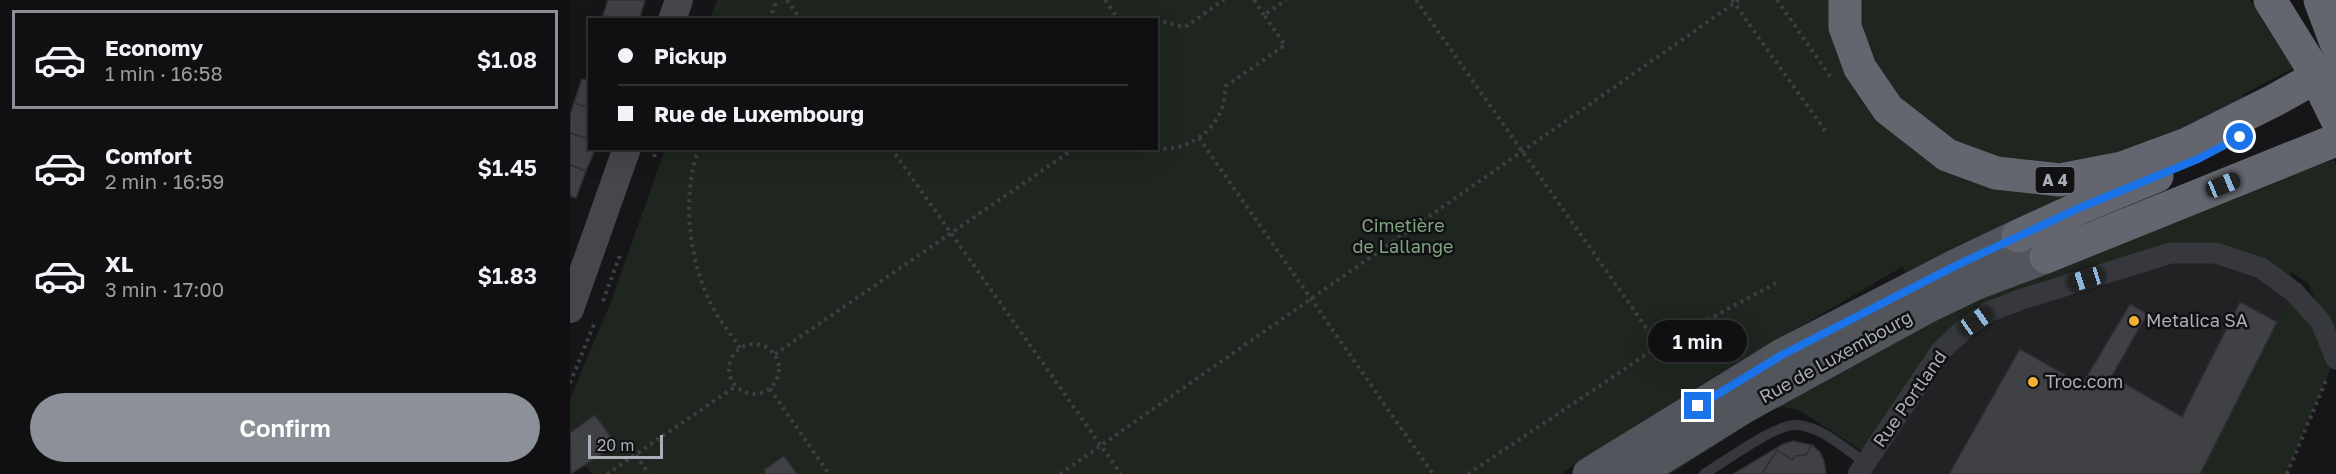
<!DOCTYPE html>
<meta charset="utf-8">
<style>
:root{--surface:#101012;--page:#19191b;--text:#f1f3f6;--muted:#9c9d9f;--line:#303032;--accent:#8c9099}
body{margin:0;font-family:"Golos Text",sans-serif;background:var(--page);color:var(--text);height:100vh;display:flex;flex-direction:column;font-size:22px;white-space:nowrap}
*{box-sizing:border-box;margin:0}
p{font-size:20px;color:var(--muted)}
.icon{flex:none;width:33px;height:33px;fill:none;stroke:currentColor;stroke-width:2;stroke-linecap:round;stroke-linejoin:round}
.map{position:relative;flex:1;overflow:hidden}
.panel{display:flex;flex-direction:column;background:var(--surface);width:570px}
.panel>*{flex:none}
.guide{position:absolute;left:18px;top:18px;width:570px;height:132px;border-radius:0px;box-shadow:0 6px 24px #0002,0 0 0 2px var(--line);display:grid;align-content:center;height:132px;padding:0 30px;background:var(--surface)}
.scale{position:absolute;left:18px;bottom:15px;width:75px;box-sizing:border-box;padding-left:6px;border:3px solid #a8adb8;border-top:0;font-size:16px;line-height:21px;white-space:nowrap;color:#a8adb8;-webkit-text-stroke:4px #111113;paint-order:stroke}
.end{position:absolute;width:27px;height:27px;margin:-14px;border:8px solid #1a73e8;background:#fff;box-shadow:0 0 0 3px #fff}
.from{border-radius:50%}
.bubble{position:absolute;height:42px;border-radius:21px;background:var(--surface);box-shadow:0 6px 24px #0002,0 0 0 2px var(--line);font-size:20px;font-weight:600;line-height:42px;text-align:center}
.car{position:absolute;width:18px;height:36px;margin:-18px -9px;border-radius:8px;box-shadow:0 0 4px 2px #0007;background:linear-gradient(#222 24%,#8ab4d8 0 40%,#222 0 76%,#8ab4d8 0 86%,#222 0)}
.guide b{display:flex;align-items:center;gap:21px;height:57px;font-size:22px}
.guide b+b{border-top:2px solid var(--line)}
.guide i{width:15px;height:15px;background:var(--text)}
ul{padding:10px 0 0;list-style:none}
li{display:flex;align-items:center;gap:18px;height:99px;margin:0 12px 9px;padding:0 18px;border:3px solid transparent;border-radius:0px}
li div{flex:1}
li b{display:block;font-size:22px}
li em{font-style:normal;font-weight:600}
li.selected{border-color:var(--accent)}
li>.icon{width:54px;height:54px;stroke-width:1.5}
.action{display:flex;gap:12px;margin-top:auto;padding:12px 30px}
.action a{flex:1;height:69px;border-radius:36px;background:var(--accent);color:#fff;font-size:24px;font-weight:600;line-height:69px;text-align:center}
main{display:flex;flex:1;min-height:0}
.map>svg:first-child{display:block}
.built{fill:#222225}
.green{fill:#1e261f}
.building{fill:#404145;stroke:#303034;stroke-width:1.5}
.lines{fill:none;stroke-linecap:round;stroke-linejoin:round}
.path{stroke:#3d3f44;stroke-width:4;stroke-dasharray:3 4.5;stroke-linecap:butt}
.lane{stroke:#37383d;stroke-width:10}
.street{stroke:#37383d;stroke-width:21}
.secondary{stroke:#45474d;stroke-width:28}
.primary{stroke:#53555c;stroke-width:33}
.highway{stroke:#63666e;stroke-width:33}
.highway-bridge{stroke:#63666e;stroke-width:33}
.route{stroke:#1a73e8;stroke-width:8}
.poi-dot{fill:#f2b134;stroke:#111113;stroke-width:2}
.labels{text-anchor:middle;stroke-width:5;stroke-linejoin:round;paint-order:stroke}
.shield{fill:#111113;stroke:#7b7e86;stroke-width:1.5}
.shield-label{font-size:16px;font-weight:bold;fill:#a8adb8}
.park-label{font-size:18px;fill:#7fa381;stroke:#111113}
.poi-label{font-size:18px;fill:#a8adb8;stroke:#111113;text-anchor:start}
.street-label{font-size:18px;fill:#a8adb8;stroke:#111113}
</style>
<main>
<section class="panel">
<ul>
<li class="selected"><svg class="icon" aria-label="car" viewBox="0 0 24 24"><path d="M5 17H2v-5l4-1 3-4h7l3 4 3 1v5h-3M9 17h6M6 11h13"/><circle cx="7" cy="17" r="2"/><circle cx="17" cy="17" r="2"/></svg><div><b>Economy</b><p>1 min · 16:58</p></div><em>$1.08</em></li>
<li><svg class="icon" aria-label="car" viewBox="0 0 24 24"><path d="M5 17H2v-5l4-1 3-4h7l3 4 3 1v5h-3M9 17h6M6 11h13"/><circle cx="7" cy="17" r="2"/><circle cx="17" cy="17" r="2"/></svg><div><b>Comfort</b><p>2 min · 16:59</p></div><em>$1.45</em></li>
<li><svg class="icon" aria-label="car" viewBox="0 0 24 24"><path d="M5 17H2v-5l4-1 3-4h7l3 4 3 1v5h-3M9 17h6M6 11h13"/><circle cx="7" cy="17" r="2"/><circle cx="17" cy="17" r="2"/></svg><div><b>XL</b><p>3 min · 17:00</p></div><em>$1.83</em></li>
</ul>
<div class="action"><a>Confirm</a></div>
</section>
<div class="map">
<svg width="1766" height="474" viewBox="0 0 1766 474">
<rect width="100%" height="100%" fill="#161618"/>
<polygon class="built" points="1646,253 1724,292 1630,474 1288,474 1370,352 1452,299"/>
<g class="green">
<polygon points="147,0 1264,0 1309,117 1512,191 1338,277 1332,267 1135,382 991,474 22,474 15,465 45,443 26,415 0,433 0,399 42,299 95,149 586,148 586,20 140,19"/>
<polygon points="1290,0 1680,0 1703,28 1725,67 1672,95 1676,103 1610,133 1548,153 1484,166 1431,160 1382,143 1329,102 1304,63 1291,26"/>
<polygon points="1764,160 1766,164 1766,348 1738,283 1721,272 1724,292 1765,358 1717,474 1630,474 1723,292 1691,268 1601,253 1393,330 1300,456 1230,411 1215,407 1200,410 1101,474 1066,474 1476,257"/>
</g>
<g class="building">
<polygon points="38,0 72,0 75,1 69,20 46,20 33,15"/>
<polygon points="12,79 20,81 20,108 4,103"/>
<polygon points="4,103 20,108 20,140 0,133 0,115"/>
<polygon points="0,133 20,140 17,150 24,152 16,171 0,165"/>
<polygon points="0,165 16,171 6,198 0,196"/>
<polygon points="1670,302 1707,322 1630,474 1379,474 1450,349 1512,385 1560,304 1577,314 1542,376 1612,417"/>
<polygon points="25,415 46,444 1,474 0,433"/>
<polygon points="1223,441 1242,445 1236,455 1225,456 1222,460 1207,450 1192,474 1163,474 1213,444"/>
<polygon points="1242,445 1250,452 1254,461 1256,474 1192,474 1207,450 1222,460 1225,456 1236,455"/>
<polygon points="214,456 227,474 196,474 194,470"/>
</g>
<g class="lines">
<g class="path">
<polyline points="217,0 231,20"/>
<polyline points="535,0 549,20"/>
<polyline points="684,0 694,15"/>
<polyline points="846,0 1089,346"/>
<polyline points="1162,0 1256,132"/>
<polyline points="1207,0 1262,79"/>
<polyline points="199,20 207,0"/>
<polyline points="586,22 595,22 615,27 654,0"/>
<polyline points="629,138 863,474"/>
<path d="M129 148C111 195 119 262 142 306 149 320 161 334 170 348"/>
<polyline points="321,148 551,474"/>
<path d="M586 148C614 153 645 133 653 105 655 99 655 92 656 86L715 45 694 15 716 0"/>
<polyline points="84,157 87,148"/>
<polyline points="33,301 50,255"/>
<circle cx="184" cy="369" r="25"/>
<polyline points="205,354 505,148"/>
<polyline points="0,383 25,322"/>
<polyline points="200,389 259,474"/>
<polyline points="66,455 79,474"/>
<polyline points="37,474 166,386"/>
<polyline points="490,474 1169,0"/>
<polyline points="898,474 1089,346 1206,283"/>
<polyline points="1717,474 1757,378"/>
</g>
<path class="lane" d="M1134 474C1154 462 1204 425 1225 425 1250 425 1276 450 1295 462"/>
<polyline class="street" points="1288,474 1370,352 1393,330 1418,312 1452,299 1601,253 1646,253 1691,268 1724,292 1751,322 1766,359"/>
<g class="secondary">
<polyline points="102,20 109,0"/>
<polyline points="0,309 57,148"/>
</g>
<g class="primary">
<polyline points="1019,474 1212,355 1383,267 1448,236"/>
<polyline points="1066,474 1174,407 1355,308 1407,283 1476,257"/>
</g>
<g class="highway">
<polyline points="1275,0 1275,27 1290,68 1318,109 1377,155 1426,173 1490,180 1552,168 1617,144 1705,100 1766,66"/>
<polyline points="1700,0 1738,61"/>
<polyline points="1750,0 1766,43"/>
<polyline points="1448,236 1509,208 1587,176"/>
<polyline points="1476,257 1766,140"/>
</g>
<polyline class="highway-bridge" points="1738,61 1766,118"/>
</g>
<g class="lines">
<polyline class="route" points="1128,406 1212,355 1383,267 1509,208 1628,159 1670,137"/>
</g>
<g class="poi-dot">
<circle cx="1564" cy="321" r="6"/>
<circle cx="1463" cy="382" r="6"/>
</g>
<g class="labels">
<rect class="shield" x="1465.5" y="167" width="39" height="26" rx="4.5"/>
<g class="shield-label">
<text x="1485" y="186">A 4</text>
</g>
<g class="park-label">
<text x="833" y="232">Cimetière<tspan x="833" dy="21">de Lallange</tspan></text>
</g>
<g class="poi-label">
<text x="1576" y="327">Metalica SA</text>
<text x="1475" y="388">Troc.com</text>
</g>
<g class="street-label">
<text transform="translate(1266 357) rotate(-29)" y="6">Rue de Luxembourg</text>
<text transform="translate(1340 399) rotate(-55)" y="6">Rue Portland</text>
</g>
</g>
</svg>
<div class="scale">20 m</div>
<i class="end from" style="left:1670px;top:137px"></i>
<i class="end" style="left:1128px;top:406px"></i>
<div class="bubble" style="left:1078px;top:320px;width:99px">1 min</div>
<i class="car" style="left:1653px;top:185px;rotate:68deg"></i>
<i class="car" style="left:1516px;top:279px;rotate:253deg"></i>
<i class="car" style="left:1406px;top:321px;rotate:55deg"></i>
<div class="guide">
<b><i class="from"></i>Pickup</b>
<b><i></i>Rue de Luxembourg</b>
</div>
</div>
</main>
